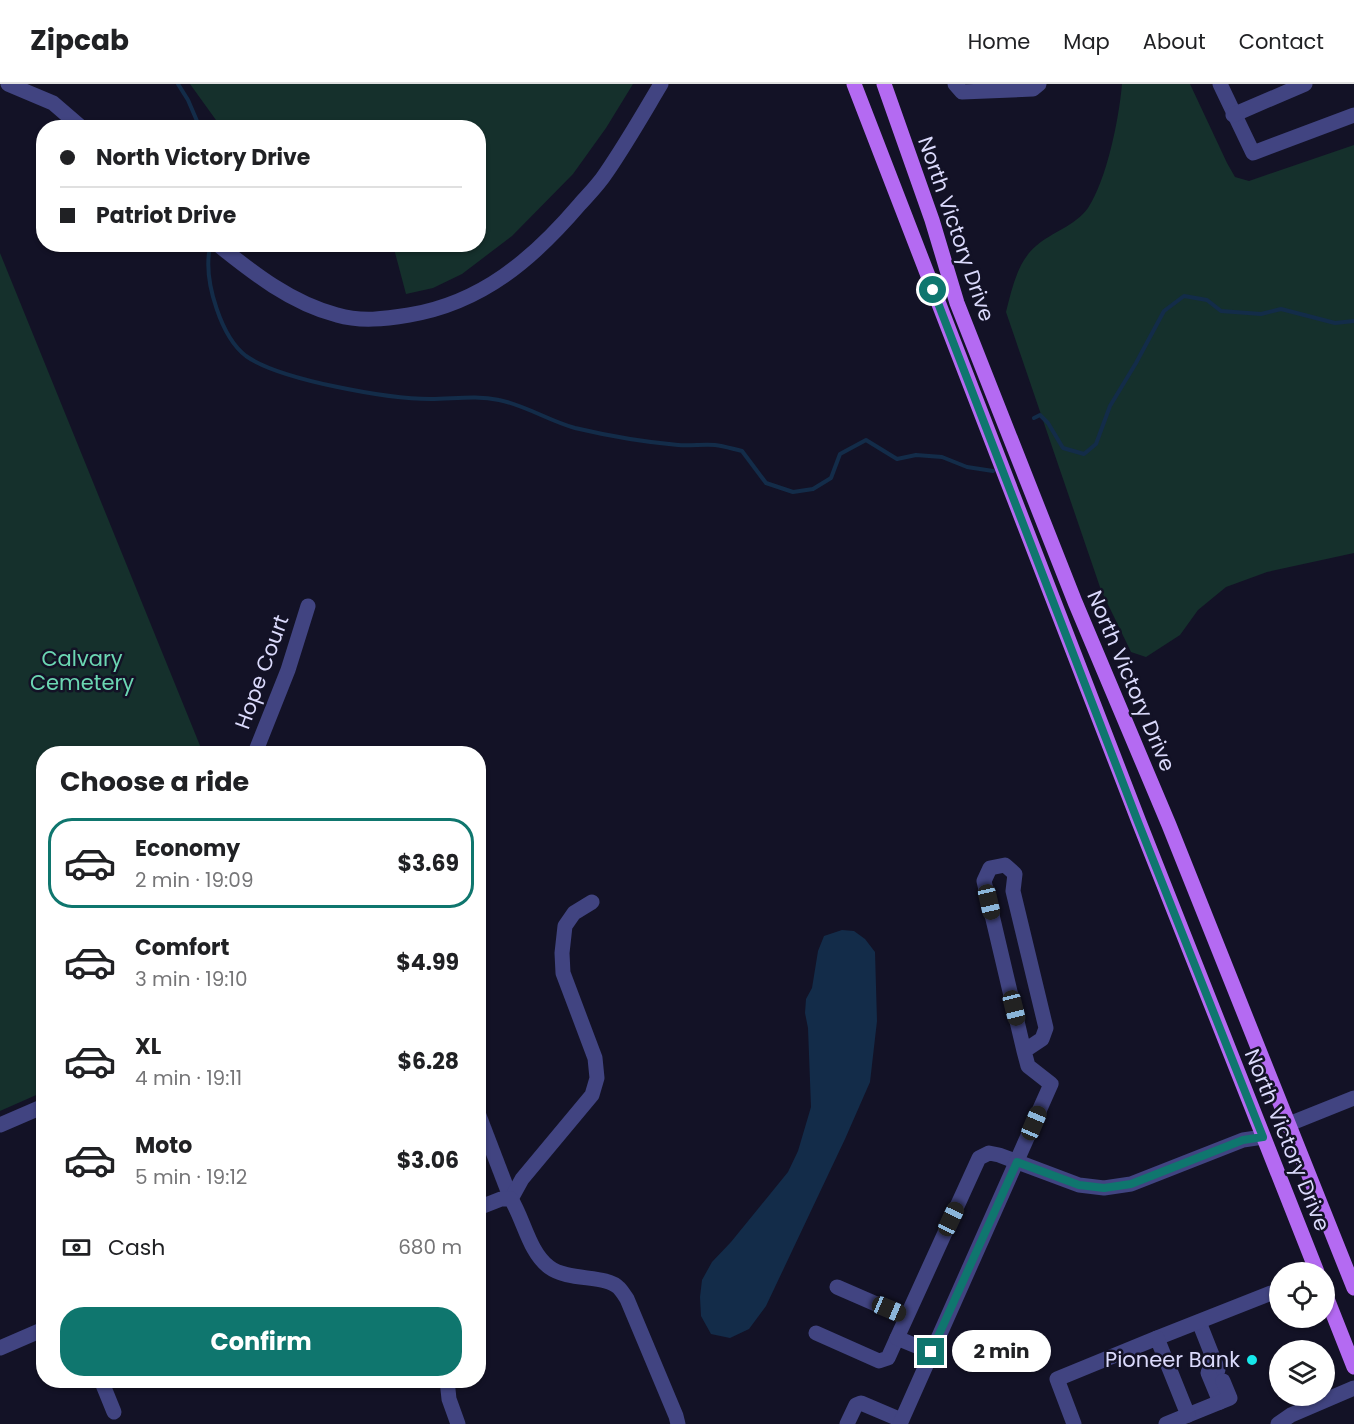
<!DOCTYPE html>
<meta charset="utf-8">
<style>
:root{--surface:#fff;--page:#f6f6f6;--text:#202124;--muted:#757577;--line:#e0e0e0;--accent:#0f766e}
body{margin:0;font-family:Poppins,sans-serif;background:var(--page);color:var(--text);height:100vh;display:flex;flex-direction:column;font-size:22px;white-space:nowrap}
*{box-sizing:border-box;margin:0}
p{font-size:20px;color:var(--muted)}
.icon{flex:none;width:33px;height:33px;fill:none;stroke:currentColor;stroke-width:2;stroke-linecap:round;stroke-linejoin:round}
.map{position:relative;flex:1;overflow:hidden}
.side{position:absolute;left:36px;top:662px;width:450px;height:642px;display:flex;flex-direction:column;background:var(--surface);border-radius:24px;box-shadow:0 2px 4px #0004}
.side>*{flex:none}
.guide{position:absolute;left:36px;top:36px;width:450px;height:132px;border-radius:24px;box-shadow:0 2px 4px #0004;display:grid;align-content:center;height:132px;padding:0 24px;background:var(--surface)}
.fabs{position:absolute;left:1269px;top:1178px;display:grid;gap:12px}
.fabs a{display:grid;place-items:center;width:66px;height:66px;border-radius:50%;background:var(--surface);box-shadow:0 2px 4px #0004;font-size:30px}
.end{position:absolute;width:27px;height:27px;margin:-14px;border:8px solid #0f766e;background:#fff;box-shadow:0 0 0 3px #fff}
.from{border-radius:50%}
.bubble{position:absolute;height:42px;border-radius:21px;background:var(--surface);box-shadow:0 2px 4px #0004;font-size:20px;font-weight:700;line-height:42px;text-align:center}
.car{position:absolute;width:18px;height:36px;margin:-18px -9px;border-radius:8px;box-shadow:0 0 4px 2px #0007;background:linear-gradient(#222 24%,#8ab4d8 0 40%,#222 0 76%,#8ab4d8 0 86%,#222 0)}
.guide b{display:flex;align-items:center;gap:21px;height:57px;font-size:22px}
.guide b+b{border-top:2px solid var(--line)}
.guide i{width:15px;height:15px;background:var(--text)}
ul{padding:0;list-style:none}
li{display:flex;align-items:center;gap:18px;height:90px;margin:0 12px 9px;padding:0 12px;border:3px solid transparent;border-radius:24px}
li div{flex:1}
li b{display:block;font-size:22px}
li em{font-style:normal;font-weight:700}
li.active{border-color:var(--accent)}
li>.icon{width:54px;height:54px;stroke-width:1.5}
h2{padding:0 24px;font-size:27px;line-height:72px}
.pay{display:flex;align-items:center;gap:15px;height:66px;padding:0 24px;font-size:22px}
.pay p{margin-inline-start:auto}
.action{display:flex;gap:12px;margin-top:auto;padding:12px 24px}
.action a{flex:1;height:69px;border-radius:24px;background:var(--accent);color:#fff;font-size:24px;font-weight:700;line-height:69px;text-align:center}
header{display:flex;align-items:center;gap:36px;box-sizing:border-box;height:84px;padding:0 30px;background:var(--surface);border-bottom:2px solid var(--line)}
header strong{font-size:28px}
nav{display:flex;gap:33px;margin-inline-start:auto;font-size:21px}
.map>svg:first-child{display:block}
.green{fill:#15302c}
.water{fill:#132c49}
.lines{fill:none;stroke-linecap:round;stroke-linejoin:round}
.stream{stroke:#132c49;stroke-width:4}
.minor{stroke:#414481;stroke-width:15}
.major{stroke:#b46af2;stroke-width:15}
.route{stroke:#0f766e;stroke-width:8}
.poi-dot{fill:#17e8eb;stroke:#131226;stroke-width:2}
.labels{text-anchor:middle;stroke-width:5;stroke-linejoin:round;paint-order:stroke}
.street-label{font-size:21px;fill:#dbdafc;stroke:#131226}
.park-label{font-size:21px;fill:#6bd6b2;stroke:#131226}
.poi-label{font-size:21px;fill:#dbdafc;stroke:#131226;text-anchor:end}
</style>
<header>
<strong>Zipcab</strong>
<nav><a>Home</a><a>Map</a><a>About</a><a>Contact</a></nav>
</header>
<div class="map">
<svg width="1354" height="1340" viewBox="0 0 1354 1340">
<rect width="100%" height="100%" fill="#131226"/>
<g class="green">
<polygon points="190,0 633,0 606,44 573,90 512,152 462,190 433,204 406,210 393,161 478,160 478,44 221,43"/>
<path d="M1122 0H1190L1227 79 1235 93 1249 97 1354 61V469L1267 488 1226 503 1198 526 1180 551 1146 573 1131 568 1101 506 1006 228C1012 205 1017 178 1036 162 1052 148 1075 142 1088 124 1107 95 1119 35 1122 0Z"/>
<polygon points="0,169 203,669 44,669 43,1008 0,1027"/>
</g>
<polygon class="water" points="842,846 854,847 865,855 875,868 877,937 870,998 845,1055 766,1222 749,1245 730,1254 711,1250 701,1232 700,1213 702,1196 712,1178 731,1158 788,1088 798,1067 811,1023 808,944 805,929 806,915 812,904 818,867 824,852"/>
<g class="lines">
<g class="stream">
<polyline points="178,0 188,16 200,44"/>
<path d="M209 169C205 199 221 253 246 272 280 296 388 315 431 315 453 315 476 311 499 316 525 321 549 337 575 344 609 352 644 358 678 361 691 362 703 360 715 361 724 362 733 365 742 367L766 399 793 408 813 405 831 394 840 370 866 356 897 375 916 371 942 373 967 383 993 387"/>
<polyline points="1034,334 1040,331 1048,339 1063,364 1084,370 1096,360 1110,322 1136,279 1164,227 1184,212 1207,216 1221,227 1261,230 1281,225 1335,239 1354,237"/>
</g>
<g class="minor">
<polyline points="8,0 53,19 82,44"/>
<polyline points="955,0 962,8 1033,5 1039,0"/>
<polyline points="1220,0 1253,69 1354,31"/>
<polyline points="1233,31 1305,0"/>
<path d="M217 160C253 189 291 219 337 231 361 238 385 235 409 231 482 219 533 175 580 120 589 110 599 100 606 89 626 60 643 30 661 0"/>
<polyline points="255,669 288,586 308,522"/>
<polyline points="478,1029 511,1115"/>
<polyline points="1289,1040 1354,1014"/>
<polyline points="0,1041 44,1022"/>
<polyline points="511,1115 522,1095 592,1011 597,994 595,974 563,889 562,869 565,842 574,829 592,818"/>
<path d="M478 1124 501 1115H511C524 1136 529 1168 549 1183 569 1198 606 1190 619 1204 622 1207 625 1212 627 1215L676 1332 678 1340"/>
<polyline points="837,1203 906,1233"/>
<polyline points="1199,1238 1218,1286"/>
<polyline points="816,1249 879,1277 888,1274 897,1254"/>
<polyline points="1157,1254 1271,1209"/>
<polyline points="0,1264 44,1245"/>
<polyline points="931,1268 897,1254 979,1074 989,1069 999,1071 1079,1101 1104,1104 1131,1100 1243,1056 1263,1053"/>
<polyline points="1214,1275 1208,1289 1220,1318"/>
<polyline points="101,1296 114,1328"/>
<polyline points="447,1296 449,1315 458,1340"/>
<polyline points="1188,1331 1230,1314 1223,1297"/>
<polyline points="847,1340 856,1321 861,1319 901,1336"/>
<polyline points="900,1340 1051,1000 1028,982 1024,967 984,797 990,784 1005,781 1015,790 1013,807 1046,944 1042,955 1024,967"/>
<polyline points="1074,1340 1057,1295 1157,1254 1188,1331 1166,1340"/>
<polyline points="1278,1340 1291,1331 1354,1304"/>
</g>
<g class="major">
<polyline points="854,0 1139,738 1317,1188"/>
<polyline points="884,0 932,136 957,219 1075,518 1169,741 1354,1204"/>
<polyline points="1324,1207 1354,1283"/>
</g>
</g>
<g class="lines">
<polyline class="route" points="931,1268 1017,1078 1079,1101 1104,1104 1131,1100 1243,1056 1263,1053 1138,738 933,206"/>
</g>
<circle class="poi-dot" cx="1252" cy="1276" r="6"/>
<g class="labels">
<g class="street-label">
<text transform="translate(956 145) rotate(71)" y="7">North Victory Drive</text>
<text transform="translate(262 588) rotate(-70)" y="7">Hope Court</text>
<text transform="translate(1131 597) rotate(67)" y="7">North Victory Drive</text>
<text transform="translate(1287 1056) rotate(68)" y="7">North Victory Drive</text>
</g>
<g class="park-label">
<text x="82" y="582">Calvary<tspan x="82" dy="24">Cemetery</tspan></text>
</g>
<g class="poi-label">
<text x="1240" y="1283">Pioneer Bank</text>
</g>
</g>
</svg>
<div class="fabs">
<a><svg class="icon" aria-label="locate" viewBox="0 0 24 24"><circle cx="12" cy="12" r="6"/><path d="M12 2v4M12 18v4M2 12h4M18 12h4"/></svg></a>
<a><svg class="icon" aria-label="layers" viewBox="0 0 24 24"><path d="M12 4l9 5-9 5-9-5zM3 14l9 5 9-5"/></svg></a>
</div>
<i class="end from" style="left:933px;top:206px"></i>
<i class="end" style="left:931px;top:1268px"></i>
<div class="bubble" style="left:952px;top:1246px;width:99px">2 min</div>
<i class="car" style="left:989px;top:818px;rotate:167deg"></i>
<i class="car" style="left:1014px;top:924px;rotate:166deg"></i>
<i class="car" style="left:1034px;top:1039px;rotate:23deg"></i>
<i class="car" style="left:951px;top:1135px;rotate:25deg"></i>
<i class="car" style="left:889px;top:1225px;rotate:113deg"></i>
<div class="guide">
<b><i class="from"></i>North Victory Drive</b>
<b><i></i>Patriot Drive</b>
</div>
<section class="side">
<h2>Choose a ride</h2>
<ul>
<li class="active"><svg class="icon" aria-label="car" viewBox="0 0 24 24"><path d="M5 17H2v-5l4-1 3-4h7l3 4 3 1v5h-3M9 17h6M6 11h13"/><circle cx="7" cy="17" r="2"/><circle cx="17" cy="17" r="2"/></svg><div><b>Economy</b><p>2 min · 19:09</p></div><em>$3.69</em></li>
<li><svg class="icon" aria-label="car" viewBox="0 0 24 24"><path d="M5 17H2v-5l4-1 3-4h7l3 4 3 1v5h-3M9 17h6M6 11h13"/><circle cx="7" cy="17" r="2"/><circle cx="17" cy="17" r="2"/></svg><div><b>Comfort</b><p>3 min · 19:10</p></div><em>$4.99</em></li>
<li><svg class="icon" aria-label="car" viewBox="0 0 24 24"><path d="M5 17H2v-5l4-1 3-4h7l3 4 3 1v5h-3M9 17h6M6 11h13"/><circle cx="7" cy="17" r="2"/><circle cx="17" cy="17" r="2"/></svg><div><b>XL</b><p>4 min · 19:11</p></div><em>$6.28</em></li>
<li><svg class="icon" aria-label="car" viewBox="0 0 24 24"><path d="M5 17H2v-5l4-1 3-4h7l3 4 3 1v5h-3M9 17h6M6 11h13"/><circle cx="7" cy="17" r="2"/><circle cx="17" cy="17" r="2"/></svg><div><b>Moto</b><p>5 min · 19:12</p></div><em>$3.06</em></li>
</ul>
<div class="pay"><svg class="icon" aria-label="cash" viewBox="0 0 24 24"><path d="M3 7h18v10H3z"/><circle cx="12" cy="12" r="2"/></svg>Cash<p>680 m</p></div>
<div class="action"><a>Confirm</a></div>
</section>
</div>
